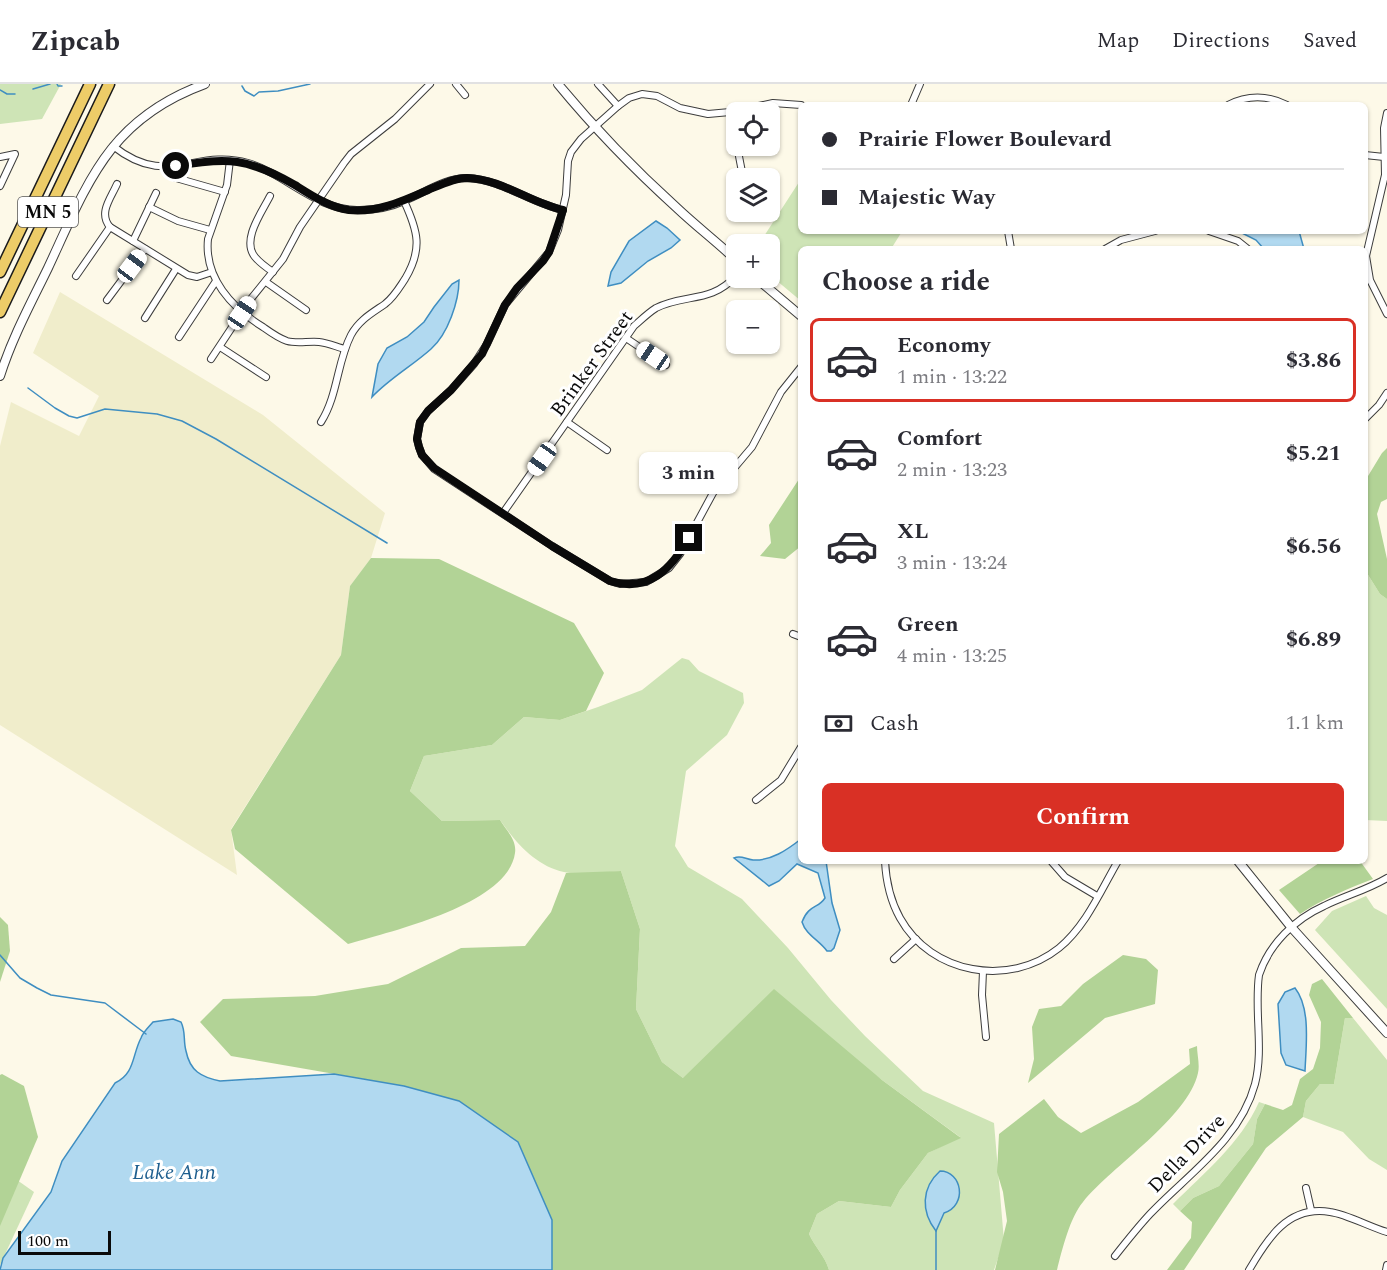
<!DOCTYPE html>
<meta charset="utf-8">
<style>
:root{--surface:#fff;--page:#f7f7f7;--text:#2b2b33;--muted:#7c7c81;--line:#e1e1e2;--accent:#d93025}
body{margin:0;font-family:Spectral,serif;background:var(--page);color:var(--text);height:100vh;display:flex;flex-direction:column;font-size:22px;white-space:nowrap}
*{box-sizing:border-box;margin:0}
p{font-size:20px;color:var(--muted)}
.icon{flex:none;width:33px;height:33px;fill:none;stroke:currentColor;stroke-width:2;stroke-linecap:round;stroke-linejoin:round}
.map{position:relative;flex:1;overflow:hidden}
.drawer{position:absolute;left:798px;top:162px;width:570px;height:618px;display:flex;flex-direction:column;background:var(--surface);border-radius:9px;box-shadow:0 2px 4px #0004}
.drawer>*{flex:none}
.top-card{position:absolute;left:798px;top:18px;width:570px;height:132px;border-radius:9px;box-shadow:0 2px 4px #0004;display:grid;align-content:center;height:132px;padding:0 24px;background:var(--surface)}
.fabs{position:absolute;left:726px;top:18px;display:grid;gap:12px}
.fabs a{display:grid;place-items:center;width:54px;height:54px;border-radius:9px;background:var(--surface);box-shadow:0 2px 4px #0004;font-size:30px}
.scale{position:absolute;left:18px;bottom:15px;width:93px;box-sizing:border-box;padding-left:6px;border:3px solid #0a0a0a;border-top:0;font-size:16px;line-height:21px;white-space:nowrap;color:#0a0a0a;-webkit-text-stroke:4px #fff;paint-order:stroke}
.end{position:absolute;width:27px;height:27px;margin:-14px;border:8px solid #0a0a0a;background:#fff;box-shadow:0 0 0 3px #fff}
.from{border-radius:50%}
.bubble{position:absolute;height:42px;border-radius:9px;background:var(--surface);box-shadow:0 2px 4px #0004;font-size:20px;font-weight:700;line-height:42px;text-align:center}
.car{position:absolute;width:18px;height:36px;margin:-18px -9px;border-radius:8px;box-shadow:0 0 4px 2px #0007;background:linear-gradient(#fff 24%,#345 0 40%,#fff 0 76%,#345 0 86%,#fff 0)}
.top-card b{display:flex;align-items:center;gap:21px;height:57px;font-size:22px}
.top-card b+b{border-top:2px solid var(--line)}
.top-card i{width:15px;height:15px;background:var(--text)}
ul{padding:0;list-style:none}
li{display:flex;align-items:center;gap:18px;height:84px;margin:0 12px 9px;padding:0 12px;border:3px solid transparent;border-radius:9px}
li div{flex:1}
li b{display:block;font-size:22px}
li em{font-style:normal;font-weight:700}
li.on{border-color:var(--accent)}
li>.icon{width:54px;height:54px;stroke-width:1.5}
h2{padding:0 24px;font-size:27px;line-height:72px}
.pay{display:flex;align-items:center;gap:15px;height:66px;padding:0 24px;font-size:22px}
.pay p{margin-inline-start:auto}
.button{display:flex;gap:12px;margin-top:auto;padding:12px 24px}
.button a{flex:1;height:69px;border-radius:9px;background:var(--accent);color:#fff;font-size:24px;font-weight:700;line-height:69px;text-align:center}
header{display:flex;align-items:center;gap:36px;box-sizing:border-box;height:84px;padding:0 30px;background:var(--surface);border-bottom:2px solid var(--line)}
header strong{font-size:28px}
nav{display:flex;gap:33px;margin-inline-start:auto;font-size:21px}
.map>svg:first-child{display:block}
.farmland{fill:#f0edcb}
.green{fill:#cee4b6}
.forest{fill:#b2d396}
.water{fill:#b1d9f0;stroke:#3f8ec1;stroke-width:1.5}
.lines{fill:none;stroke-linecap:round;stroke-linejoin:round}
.stream{stroke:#3f8ec1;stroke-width:1.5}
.minor-casing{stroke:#3d3d3d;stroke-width:8}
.tertiary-casing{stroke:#3d3d3d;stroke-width:10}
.primary-casing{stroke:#1b1b1b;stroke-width:13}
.minor{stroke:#fff;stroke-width:6}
.tertiary{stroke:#fff;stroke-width:8}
.primary{stroke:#edcc68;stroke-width:10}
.route{stroke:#0a0a0a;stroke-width:8}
.labels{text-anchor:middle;stroke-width:6;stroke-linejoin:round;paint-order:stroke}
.shield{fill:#fff;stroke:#545454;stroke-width:1.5}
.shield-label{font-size:18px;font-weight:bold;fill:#0a0a0a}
.street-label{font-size:20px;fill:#0a0a0a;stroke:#fff}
.water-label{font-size:21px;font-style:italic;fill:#1f5f8f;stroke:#fff}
</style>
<header>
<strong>Zipcab</strong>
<nav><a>Map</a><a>Directions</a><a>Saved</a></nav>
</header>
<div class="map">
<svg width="1387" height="1186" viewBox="0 0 1387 1186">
<rect width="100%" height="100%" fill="#fdf9e8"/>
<polygon class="farmland" points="60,208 263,331 385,429 371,474 350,502 341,571 231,745 237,791 0,641 0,362 11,318 79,352 99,312 33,269"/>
<g class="green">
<polygon points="0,0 61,0 42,35 0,40"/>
<polygon points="801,95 801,147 899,147 901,149 891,165 801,165 801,217 770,191 770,160 759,160"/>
<polygon points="1365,486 1380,510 1387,515 1387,737 1365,736"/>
<path d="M682 574 689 576 699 587 743 609 744 619 727 651 686 687 675 762 688 783 742 815 788 864 831 916 865 952 923 1007 994 1039 1004 1157 994 1186H829C825 1172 815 1163 809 1150L817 1130 839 1117 891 1123 900 1106 928 1069 960 1053 856 977 683 994 662 978 636 925 640 845 621 787C605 788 580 792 564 788 536 782 516 759 500 736L442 737 410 707 424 672 492 661 524 633 560 636 598 623 642 606Z"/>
<polygon points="1366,812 1374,824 1387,831 1387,925 1315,846 1332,827"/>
<polygon points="1345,934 1353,934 1387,976 1387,1086 1369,1075 1343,1048 1303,1033 1306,1017 1320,1000 1334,1000"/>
<path d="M1259 1018 1265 1020 1257 1035 1253 1060 1219 1102 1193 1114 1180 1127 1173 1120C1205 1088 1240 1060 1259 1018Z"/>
<polygon points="0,1084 34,1108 0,1181"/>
</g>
<g class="forest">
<polygon points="1387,364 1387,415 1381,418 1377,430 1387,475 1387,515 1380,510 1365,486 1365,397 1382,369"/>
<polygon points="801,392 801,462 785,475 760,472 771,459 769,441"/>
<path d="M371 474 439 475 574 539 604 589 586 627 560 636 524 633 492 661 424 672 410 707 442 737 500 736C506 746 517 756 515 769 508 821 391 847 348 860L235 765 231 746 341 571 350 502Z"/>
<path d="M1322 777H1360L1373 795C1347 805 1323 815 1300 830L1279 806Z"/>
<path d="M621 787 640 845 636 925 662 978 683 994 774 905 882 996 961 1054 928 1069 900 1106 891 1123 839 1117 817 1130 809 1150C815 1163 825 1172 829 1186H552V1136L518 1058 459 1017 404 1002 231 972 200 938 223 915 315 912 388 900 461 864 525 862 551 828 566 789Z"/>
<polygon points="0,833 8,841 10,867 0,898"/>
<polygon points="1123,871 1146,875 1158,886 1155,920 1105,934 1028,999 1034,975 1032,943 1039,925 1061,922 1083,900"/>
<polygon points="1322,895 1353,934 1345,934 1334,1000 1320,1000 1306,1017 1303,1033 1266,1064 1184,1186 1167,1186 1191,1154 1192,1138 1180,1127 1193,1114 1219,1102 1253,1060 1257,1035 1265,1020 1283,1026 1292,1021 1300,995 1313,985 1320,964 1321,938 1309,911 1312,900"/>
<path d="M1197 962C1197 970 1200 981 1198 989 1188 1034 1112 1082 1083 1118 1070 1133 1062 1166 1057 1186H995L1007 1137 1003 1108 997 1088 999 1050 1044 1015 1058 1033 1081 1049 1138 1018 1190 980 1189 965Z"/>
<polygon points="2,990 24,1002 38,1053 0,1142 0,991"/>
</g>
<g class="water">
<polygon points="656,137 667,144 680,156 671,164 648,177 621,199 608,202 611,188 629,157"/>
<polygon points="1238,147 1299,147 1304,165 1264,165 1256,156"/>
<path d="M459 196C459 217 448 250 431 265 412 282 390 294 372 313L378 280 387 264 407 253 424 238 434 223 452 200Z"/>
<path d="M801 755V777H826L832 819 840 846 834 864 831 867H827C819 856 806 851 802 838 809 820 818 825 825 814L818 789 797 780 779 797 769 802 734 774C741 771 745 775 753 776 771 777 787 766 801 755Z"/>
<path d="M1295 904C1311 924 1306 962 1305 987L1286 981 1281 969 1278 920 1285 908Z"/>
<path d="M173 935 181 938C186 948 183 956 186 967 190 987 201 993 220 997L334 990 404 1002 459 1017 518 1058 552 1136V1186H0L3 1174 51 1108 62 1077 115 999C135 990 132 971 141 954 143 948 149 943 153 938Z"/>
<path d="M940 1087C962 1087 968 1121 944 1129L936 1147C921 1128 921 1104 940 1087Z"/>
</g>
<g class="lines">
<g class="stream">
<polyline points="57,0 58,2 62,2"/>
<polyline points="242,2 245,7 254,12 259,8 278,7 310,0"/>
<polyline points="33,5 50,0"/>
<polyline points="0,6 7,10 15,10"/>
<polyline points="28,304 55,324 69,332 77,334 105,325 157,330 182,337 216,355 387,459"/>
<polyline points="0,871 20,894 37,904 51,911 105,919 146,950"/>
<polyline points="936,1186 936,1147"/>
</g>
<defs>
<g id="minor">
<polyline points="456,0 465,11"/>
<polyline points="598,0 618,22"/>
<polyline points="801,21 773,19 730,28 708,30 680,24 657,12 642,10 629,14 618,22 581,55 571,68 568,77 566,111 558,146 549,168 505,221 487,260 474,280 451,306 428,327 420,338 417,355 419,363 422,371 434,385 552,462 610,497 620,500 646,498 669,484 680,470 713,409 752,363 781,308 801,283"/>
<polyline points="911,21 920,0"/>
<path d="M1228 21C1247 11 1268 11 1287 21"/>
<polyline points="730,28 736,58"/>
<polyline points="1387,29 1384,44 1385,91 1366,172 1370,196 1387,230"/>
<path d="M113 62C167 105 194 64 248 79 286 90 318 128 360 126 375 126 391 123 404 117 424 109 446 93 468 94 503 96 530 119 563 126"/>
<polyline points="737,62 743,93"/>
<polyline points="1365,71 1384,73"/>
<polyline points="0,73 15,70 0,102"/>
<path d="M230 76 227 101 208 155C204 194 232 224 263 243 270 248 278 254 287 257 297 260 308 257 319 258 328 259 337 263 345 265"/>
<polyline points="176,94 225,108"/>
<path d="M117 100C111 114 98 129 110 143L188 191 197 193 212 188"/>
<path d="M270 112C262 128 241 156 255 173 260 179 267 184 273 188"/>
<polyline points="149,123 178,137 210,146"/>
<polyline points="1008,147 1011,165"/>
<polyline points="1209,147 1238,157 1248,165"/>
<polyline points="133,157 156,109"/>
<polyline points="1105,165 1121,156 1155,147"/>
<polyline points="76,192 110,143"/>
<polyline points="266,198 306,226"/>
<polyline points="107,216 145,165"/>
<polyline points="145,234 176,185"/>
<polyline points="179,253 216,197"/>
<polyline points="626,254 666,281"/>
<polyline points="220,263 266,293"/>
<polyline points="211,275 250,216 283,175 300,143 344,79 351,70 395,35 430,0"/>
<polyline points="1365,335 1379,321 1387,309"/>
<path d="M321 338C338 311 337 278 351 251 359 236 372 229 385 220 394 213 399 204 405 195 423 165 418 147 404 117"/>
<polyline points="567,338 607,366"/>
<path d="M503 429 634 242C641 236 648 229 656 224 686 209 710 220 736 192"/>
<polyline points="793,550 801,553"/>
<polyline points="756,716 781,696 801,663"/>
<path d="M885 777C886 797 890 816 900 834 931 890 1009 904 1059 864 1086 842 1101 806 1118 777"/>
<polyline points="1051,777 1065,793 1097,812"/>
<polyline points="894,875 916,855"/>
<polyline points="983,887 982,911 986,953"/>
<polyline points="1306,1104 1311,1126"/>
<path d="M1115 1172C1126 1158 1137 1144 1150 1130 1188 1090 1240 1056 1255 1000 1264 965 1254 927 1259 891 1269 860 1295 835 1324 822 1344 812 1367 806 1387 794"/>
<path d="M1249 1186C1267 1155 1288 1121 1330 1128 1346 1130 1370 1143 1387 1148"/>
<polyline points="1386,1186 1387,1181"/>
</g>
<g id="tertiary">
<path d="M558 0C595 45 634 85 677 124 696 142 717 158 736 176"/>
<polyline points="756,194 801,232"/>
<path d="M0 292C12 254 31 219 48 184 88 98 109 35 205 0"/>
<polyline points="1238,777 1292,844 1387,949"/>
</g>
<g id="primary">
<polyline points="0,188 90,0"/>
<polyline points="0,228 109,0"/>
</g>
</defs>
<use href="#minor" class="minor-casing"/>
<use href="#tertiary" class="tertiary-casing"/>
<use href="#primary" class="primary-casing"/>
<use href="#minor" class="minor"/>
<use href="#tertiary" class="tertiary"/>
<use href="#primary" class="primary"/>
</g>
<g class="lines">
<path class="route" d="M176 82C228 73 248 74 295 101 311 111 329 123 349 126 377 129 403 117 428 106 440 101 454 94 467 94 502 95 530 119 563 126L549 168 543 177 517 204 505 221 482 270 451 306 428 327 420 338 417 355 419 363 422 371 434 384 552 462 610 497C649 509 671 485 689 454"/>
</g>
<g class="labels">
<rect class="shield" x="18" y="113" width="60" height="30" rx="4.5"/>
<g class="shield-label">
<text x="48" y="134">MN 5</text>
</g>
<g class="street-label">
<text transform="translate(591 279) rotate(-54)" y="7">Brinker Street</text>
<text transform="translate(1186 1069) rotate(-46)" y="7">Della Drive</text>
</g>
<g class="water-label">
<text x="174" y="1095">Lake Ann</text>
</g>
</g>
</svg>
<div class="fabs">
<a><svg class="icon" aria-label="locate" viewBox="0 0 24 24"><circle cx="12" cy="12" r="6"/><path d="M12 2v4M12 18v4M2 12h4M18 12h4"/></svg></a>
<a><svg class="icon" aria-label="layers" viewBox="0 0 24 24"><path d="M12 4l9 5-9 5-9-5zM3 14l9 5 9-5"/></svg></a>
<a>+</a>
<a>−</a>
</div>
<div class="scale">100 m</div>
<i class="end from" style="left:176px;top:82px"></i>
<i class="end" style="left:689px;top:454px"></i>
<div class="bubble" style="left:639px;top:368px;width:99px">3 min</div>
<i class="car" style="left:132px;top:182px;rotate:37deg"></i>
<i class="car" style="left:242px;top:229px;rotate:34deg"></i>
<i class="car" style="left:653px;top:272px;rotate:304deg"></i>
<i class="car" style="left:542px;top:375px;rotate:215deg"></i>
<div class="top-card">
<b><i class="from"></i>Prairie Flower Boulevard</b>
<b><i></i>Majestic Way</b>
</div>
<section class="drawer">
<h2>Choose a ride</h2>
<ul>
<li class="on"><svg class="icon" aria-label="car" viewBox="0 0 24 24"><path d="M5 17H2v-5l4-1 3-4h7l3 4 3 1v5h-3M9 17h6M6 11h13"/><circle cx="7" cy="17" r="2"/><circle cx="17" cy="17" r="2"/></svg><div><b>Economy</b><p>1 min · 13:22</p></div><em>$3.86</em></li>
<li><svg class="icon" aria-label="car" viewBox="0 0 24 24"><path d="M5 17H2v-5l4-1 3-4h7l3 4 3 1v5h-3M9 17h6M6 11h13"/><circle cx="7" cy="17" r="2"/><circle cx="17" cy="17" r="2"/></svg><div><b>Comfort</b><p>2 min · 13:23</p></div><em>$5.21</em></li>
<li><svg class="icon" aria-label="car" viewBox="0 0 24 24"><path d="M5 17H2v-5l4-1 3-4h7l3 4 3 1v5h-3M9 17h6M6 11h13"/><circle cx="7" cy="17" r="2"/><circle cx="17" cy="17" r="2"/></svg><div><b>XL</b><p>3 min · 13:24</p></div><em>$6.56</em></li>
<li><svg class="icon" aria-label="car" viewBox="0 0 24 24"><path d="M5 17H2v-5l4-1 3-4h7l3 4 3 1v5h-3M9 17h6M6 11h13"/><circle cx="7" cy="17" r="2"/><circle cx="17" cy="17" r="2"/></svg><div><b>Green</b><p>4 min · 13:25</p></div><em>$6.89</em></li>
</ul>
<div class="pay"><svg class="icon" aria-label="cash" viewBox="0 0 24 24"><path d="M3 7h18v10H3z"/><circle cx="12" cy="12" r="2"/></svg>Cash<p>1.1 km</p></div>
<div class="button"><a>Confirm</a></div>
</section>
</div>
